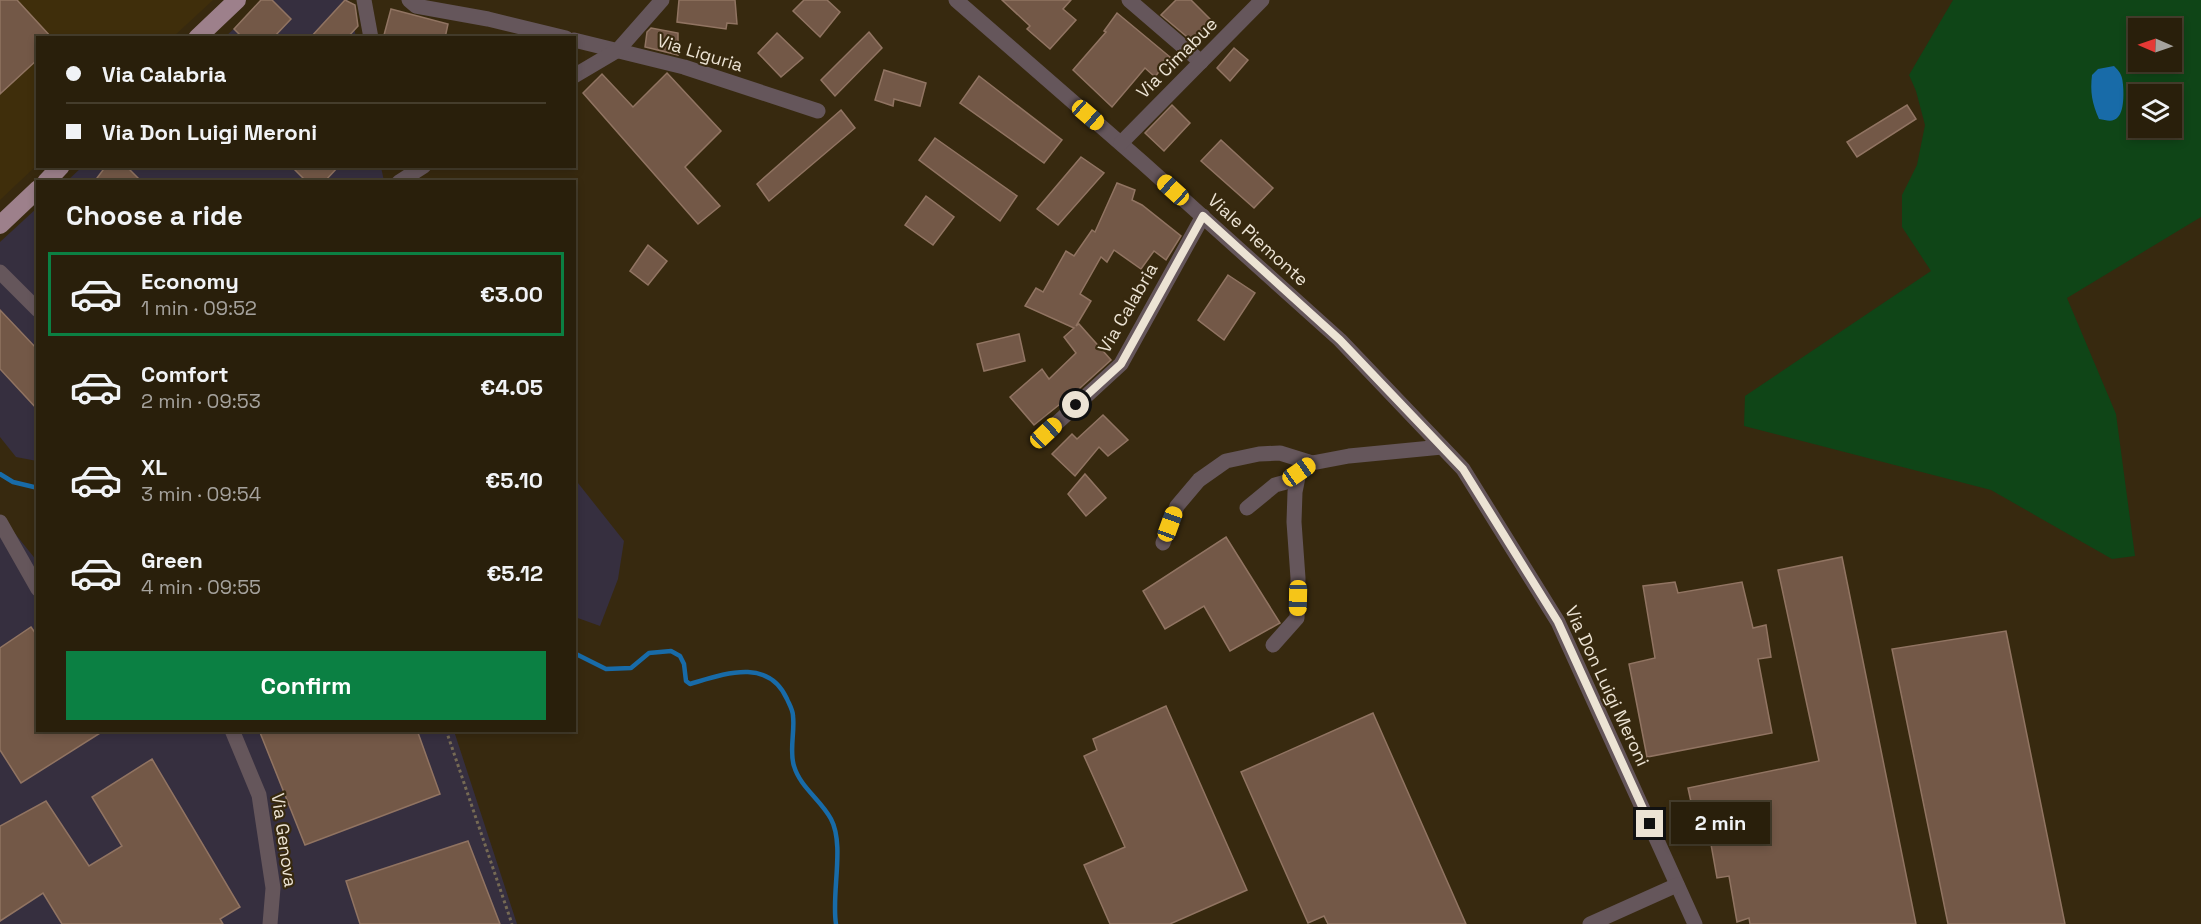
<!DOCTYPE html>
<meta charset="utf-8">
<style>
:root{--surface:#291f0b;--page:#312714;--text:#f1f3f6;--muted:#a5a29d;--line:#453d2c;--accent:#0b8043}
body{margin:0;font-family:"Space Grotesk",sans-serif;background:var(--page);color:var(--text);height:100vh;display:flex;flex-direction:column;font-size:22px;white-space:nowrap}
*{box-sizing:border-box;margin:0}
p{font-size:20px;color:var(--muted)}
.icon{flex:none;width:33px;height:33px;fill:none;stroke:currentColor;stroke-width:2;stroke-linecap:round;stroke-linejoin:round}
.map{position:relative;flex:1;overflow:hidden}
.details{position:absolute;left:36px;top:180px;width:540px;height:552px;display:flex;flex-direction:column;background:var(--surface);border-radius:0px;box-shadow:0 3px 9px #0003,0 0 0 2px var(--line)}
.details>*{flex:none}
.banner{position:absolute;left:36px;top:36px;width:540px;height:132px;border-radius:0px;box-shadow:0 3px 9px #0003,0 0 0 2px var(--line);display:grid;align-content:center;height:132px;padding:0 30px;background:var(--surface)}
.needle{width:39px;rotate:272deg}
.tools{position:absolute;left:2128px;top:18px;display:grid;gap:12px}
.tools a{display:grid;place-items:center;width:54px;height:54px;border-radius:0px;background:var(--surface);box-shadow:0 3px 9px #0003,0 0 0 2px var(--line);font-size:30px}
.end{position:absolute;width:27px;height:27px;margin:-14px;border:8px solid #ece3d4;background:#111;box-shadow:0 0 0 3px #111}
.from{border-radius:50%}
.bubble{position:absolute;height:42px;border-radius:0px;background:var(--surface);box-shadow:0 3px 9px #0003,0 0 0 2px var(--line);font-size:20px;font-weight:600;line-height:42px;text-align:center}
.car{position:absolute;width:18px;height:36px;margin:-18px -9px;border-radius:8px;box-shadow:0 0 4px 2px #0007;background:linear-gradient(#f5c518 24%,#345 0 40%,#f5c518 0 76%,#345 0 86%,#f5c518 0)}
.banner b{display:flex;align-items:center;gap:21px;height:57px;font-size:22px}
.banner b+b{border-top:2px solid var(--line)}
.banner i{width:15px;height:15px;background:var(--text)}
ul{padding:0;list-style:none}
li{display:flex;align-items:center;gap:18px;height:84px;margin:0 12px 9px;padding:0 18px;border:3px solid transparent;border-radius:0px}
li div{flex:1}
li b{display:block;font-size:22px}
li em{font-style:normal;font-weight:600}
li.current{border-color:var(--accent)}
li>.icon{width:54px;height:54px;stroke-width:1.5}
h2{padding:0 30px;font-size:27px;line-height:72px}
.cta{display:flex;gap:12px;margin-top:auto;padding:12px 30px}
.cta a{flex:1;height:69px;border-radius:0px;background:var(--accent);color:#fff;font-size:24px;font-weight:600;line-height:69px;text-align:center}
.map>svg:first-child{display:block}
.built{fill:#3f2e0b}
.industrial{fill:#362f3f}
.green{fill:#0f4517;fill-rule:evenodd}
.water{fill:#186ba8}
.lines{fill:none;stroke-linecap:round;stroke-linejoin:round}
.stream{stroke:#186ba8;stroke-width:4.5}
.building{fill:#735847;stroke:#917462;stroke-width:1.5}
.path{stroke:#766a54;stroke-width:3;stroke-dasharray:3 3;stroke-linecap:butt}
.minor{stroke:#65565b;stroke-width:15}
.major{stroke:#9d808b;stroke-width:18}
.route{stroke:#ece3d4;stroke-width:8}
.labels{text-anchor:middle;stroke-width:4.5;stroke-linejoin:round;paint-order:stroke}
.street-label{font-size:18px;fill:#ece3d4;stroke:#37290f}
</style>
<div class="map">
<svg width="2201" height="924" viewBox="0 0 2201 924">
<rect width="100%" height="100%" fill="#37290f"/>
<polygon class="built" points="0,0 213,0 173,37 38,38 37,165 0,200"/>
<g class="industrial">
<polygon points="265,0 348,0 356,37 224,38"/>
<polygon points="83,166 381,167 384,181 66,182"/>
<polygon points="37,208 37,461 16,457 0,437 0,242"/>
<polygon points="574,478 624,541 618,579 600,626 575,617"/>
<polygon points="0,515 37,561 38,730 454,731 517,924 0,924"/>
</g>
<path class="green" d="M1953 0H2201V217L2067 298 2116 414 2135 556 2112 559 1991 490 1744 426 1745 396 1931 271 1902 227V195L1917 165 1925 125 1916 91 1909 75ZM2139 28H2172V62H2139ZM2139 94H2172V128H2139Z"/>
<path class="water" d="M2114 66C2117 69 2121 73 2122 78 2124 87 2125 110 2118 117 2113 123 2106 120 2099 119 2092 103 2090 92 2092 75L2098 69Z"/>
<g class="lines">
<g class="stream">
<polyline points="0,474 13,482 38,488"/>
<path d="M574 653 606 669 631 668 649 653 671 651 680 656 684 664 686 681 690 684C724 674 768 657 787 699 789 704 793 710 793 716 795 732 789 751 794 766 800 787 821 800 831 819 845 845 831 894 836 924"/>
</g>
</g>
<g class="building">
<polygon points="0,0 17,0 52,38 38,38 38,59 0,94"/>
<polygon points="261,0 272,0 291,19 273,38 243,38 234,29"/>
<polygon points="345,0 355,5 358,26 347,38 310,38"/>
<polygon points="679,0 735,0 737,24 727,23 726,29 677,22"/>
<polygon points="804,0 827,0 840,12 820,37 793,11"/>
<polygon points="1002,0 1071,0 1063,9 1076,20 1050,49 1027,29 1030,26"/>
<polygon points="1176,0 1191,0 1211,20 1192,41 1161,15"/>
<polygon points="391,9 448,24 445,38 394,38 384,35"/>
<polygon points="1117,13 1170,57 1155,77 1145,68 1112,107 1073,70 1106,32 1104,31"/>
<polygon points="651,28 678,33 678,55 645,47 647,32"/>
<polygon points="869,32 882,48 835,96 821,80"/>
<polygon points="777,33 803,58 781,77 758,53"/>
<polygon points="1234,48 1248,60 1230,81 1217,68"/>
<polygon points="884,70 926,83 920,106 894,99 893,106 875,100"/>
<polygon points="667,73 721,131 685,167 720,206 698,224 583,93 602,74 633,107"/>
<polygon points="979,76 1062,140 1044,163 960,103"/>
<polygon points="1172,105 1190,123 1164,151 1145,133"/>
<polygon points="1907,105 1916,119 1857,157 1847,142"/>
<polygon points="841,110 855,128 769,201 757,184"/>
<polygon points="935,138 1017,196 1000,221 919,160"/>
<polygon points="1221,140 1273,188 1254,208 1201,161"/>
<polygon points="1081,157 1104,173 1058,225 1037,209"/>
<polygon points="106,166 126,166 142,182 94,182"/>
<polygon points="291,166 339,166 324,182 307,182"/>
<polygon points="1117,183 1135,190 1132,200 1142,205 1181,236 1166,260 1154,251 1141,269 1114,250 1107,262 1101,257 1080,294 1091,301 1076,326 1079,324 1111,360 1080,388 1034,425 1010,397 1042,369 1049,379 1076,353 1064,337 1074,328 1025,306 1036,288 1043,292 1066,251 1074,256 1092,230 1095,232"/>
<polygon points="926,196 954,217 933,245 905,225"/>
<polygon points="648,245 667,261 648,285 630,271"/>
<polygon points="1228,275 1255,293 1224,340 1198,320"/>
<polygon points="0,310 38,350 38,410 0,369"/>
<polygon points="1019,334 1025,361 984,371 977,344"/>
<polygon points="1103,415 1128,440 1108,456 1099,447 1075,476 1052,454 1072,434 1077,439"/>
<polygon points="1085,474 1106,498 1086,516 1068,494"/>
<polygon points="1226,537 1280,623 1230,651 1204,606 1165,629 1143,591"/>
<polygon points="1842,557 1916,924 1750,924 1749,918 1737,922 1729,876 1717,878 1709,833 1698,834 1688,788 1819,761 1778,570"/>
<polygon points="1675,582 1678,593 1742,582 1753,628 1766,625 1771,657 1758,659 1772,733 1647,757 1629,664 1655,658 1643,586"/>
<polygon points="31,627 38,637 38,730 105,730 21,783 0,750 0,648"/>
<polygon points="2006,631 2065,924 1948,924 1892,649"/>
<polygon points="1166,706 1247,890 1170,924 1110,924 1084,865 1125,847 1084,756 1097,750 1093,739"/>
<polygon points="1373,713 1466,924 1328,924 1324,916 1308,923 1241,772"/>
<polygon points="259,730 417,730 440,794 305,845"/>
<polygon points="152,759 240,907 220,919 223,924 62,924 43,893 0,921 0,826 46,801 89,866 122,846 92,797"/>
<polygon points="468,841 500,924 360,924 346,881"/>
</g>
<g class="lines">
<polyline class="path" points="446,730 512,924"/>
<g class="minor">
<polyline points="364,0 371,38"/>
<polyline points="409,0 416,6 488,19 566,38"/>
<polyline points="956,0 1143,163 1340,340 1463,469 1558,622 1695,924"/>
<polyline points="1129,0 1201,62"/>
<polyline points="574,40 684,67 818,111"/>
<polyline points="574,76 618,50 662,0"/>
<polyline points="1121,143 1262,0"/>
<polyline points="399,182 424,166"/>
<polyline points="0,272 38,310"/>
<polyline points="1046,433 1121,364 1203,216"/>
<polyline points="1247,508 1275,485 1297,479"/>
<polyline points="0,522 38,589"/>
<polyline points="1163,543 1177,506 1199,480 1226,461 1259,454 1280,453 1312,463"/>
<polyline points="1273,645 1297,618 1298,578 1294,522 1295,492 1299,472 1312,463 1349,456 1442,447"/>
<polyline points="232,730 259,795 273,888 270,924"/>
<polyline points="1590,924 1677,885"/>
</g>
<g class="major">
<polyline points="197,38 237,0"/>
<polyline points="46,182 61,166"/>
<polyline points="0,225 38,189"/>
</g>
</g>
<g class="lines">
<polyline class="route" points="1076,405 1121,364 1203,216 1340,340 1463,469 1558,622 1650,824"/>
</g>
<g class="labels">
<g class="street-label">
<text transform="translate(700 53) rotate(17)" y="6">Via Liguria</text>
<text transform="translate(1177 58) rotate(-45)" y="6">Via Cimabue</text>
<text transform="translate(1258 240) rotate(42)" y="6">Viale Piemonte</text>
<text transform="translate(1128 308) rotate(-60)" y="6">Via Calabria</text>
<text transform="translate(1607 686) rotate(65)" y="6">Via Don Luigi Meroni</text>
<text transform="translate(284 840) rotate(82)" y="6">Via Genova</text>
</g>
</g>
</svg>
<div class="tools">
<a><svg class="needle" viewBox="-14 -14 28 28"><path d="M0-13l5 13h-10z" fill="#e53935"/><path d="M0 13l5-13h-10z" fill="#a5a29d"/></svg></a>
<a><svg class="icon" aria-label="layers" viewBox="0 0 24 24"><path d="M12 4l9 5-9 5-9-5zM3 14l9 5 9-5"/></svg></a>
</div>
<i class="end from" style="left:1076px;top:405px"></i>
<i class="end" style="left:1650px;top:824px"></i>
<div class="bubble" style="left:1671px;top:802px;width:99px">2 min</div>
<i class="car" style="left:1088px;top:115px;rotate:131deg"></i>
<i class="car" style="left:1173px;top:190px;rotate:312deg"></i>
<i class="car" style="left:1046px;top:433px;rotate:47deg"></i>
<i class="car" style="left:1299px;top:472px;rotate:55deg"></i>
<i class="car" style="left:1170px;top:524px;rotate:20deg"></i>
<i class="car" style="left:1298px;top:598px;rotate:181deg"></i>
<div class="banner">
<b><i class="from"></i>Via Calabria</b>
<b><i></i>Via Don Luigi Meroni</b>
</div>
<section class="details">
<h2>Choose a ride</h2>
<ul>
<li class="current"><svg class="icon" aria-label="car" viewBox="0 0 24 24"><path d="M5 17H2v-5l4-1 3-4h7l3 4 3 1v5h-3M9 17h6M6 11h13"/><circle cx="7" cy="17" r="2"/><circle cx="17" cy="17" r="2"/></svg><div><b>Economy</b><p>1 min · 09:52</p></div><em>€3.00</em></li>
<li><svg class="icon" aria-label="car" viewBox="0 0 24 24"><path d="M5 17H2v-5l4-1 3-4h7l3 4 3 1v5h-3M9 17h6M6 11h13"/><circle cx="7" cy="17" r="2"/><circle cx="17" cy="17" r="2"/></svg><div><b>Comfort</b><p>2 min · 09:53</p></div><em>€4.05</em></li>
<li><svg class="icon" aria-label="car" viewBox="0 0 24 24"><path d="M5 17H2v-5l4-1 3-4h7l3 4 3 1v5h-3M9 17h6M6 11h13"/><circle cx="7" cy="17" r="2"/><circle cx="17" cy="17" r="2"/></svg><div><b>XL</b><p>3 min · 09:54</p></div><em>€5.10</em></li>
<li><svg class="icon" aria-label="car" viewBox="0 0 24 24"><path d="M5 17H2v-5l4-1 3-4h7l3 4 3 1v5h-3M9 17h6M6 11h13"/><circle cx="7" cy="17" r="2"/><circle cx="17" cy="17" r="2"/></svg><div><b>Green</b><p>4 min · 09:55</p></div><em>€5.12</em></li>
</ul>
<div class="cta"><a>Confirm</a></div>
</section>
</div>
